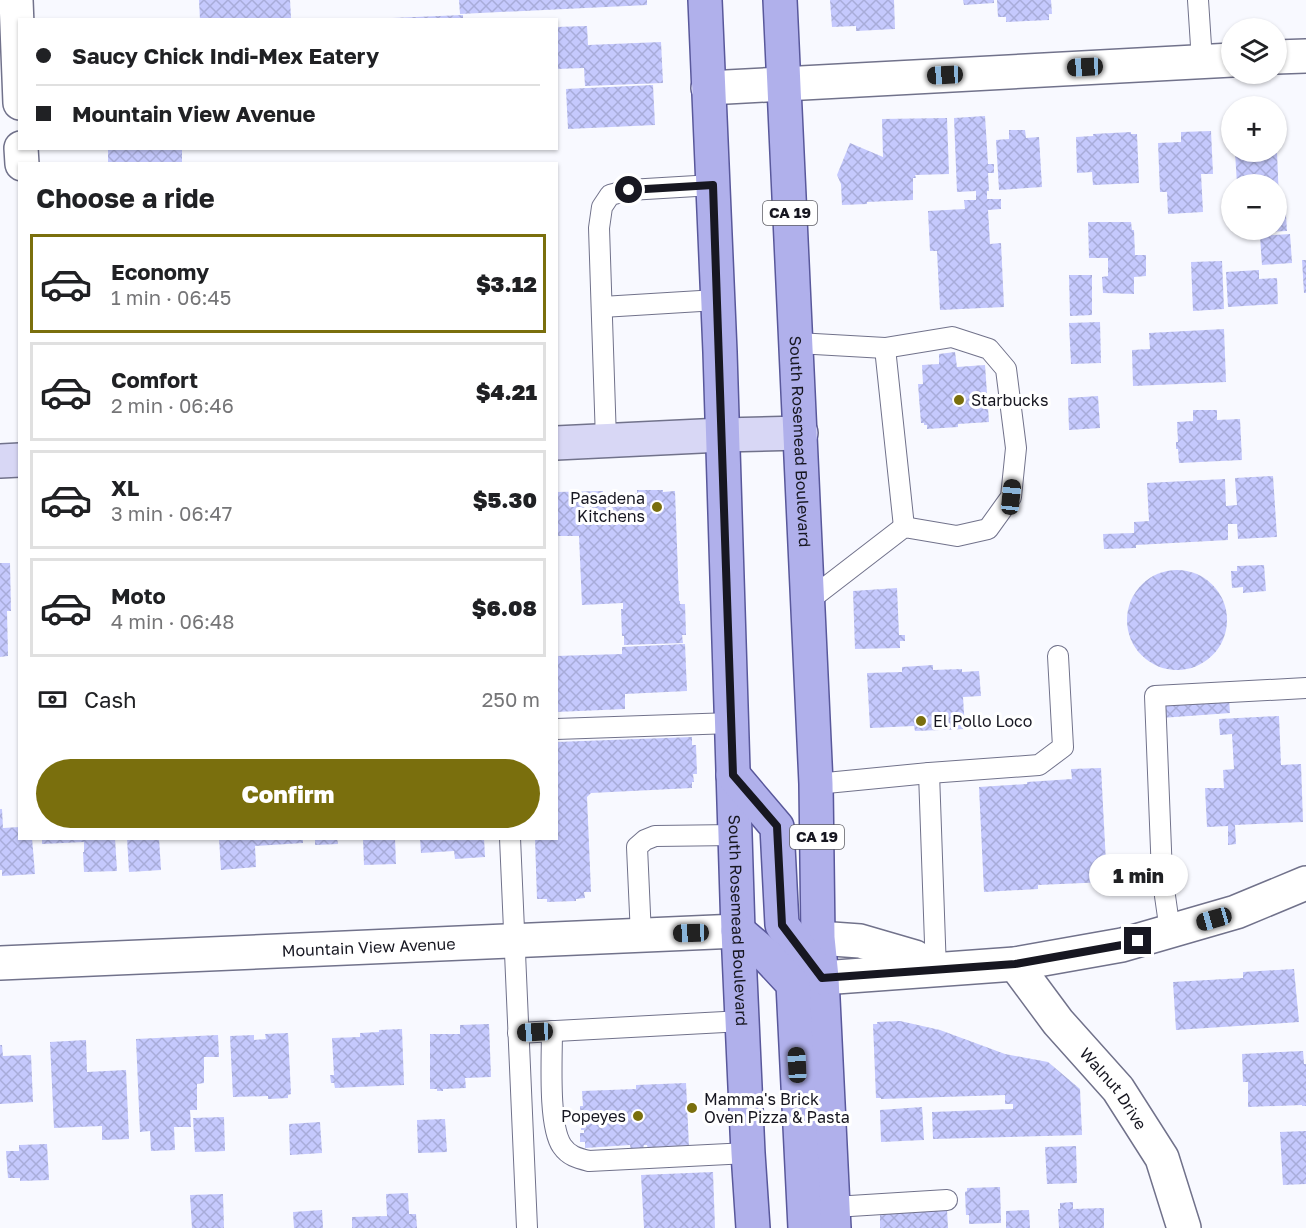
<!DOCTYPE html>
<meta charset="utf-8">
<style>
:root{--surface:#fff;--page:#f2f2f2;--text:#202124;--muted:#757577;--line:#e0e0e0;--accent:#7a6f0d}
body{margin:0;font-family:"Golos Text",sans-serif;background:var(--page);color:var(--text);height:100vh;display:flex;flex-direction:column;font-size:22px;white-space:nowrap}
*{box-sizing:border-box;margin:0}
p{font-size:20px;color:var(--muted)}
.icon{flex:none;width:33px;height:33px;fill:none;stroke:currentColor;stroke-width:2;stroke-linecap:round;stroke-linejoin:round}
.map{position:relative;flex:1;overflow:hidden}
.panel{position:absolute;left:18px;top:162px;width:540px;height:678px;display:flex;flex-direction:column;background:var(--surface);border-radius:0px;box-shadow:0 2px 4px #0004}
.panel>*{flex:none}
.guide{position:absolute;left:18px;top:18px;width:540px;height:132px;border-radius:0px;box-shadow:0 2px 4px #0004;display:grid;align-content:center;height:132px;padding:0 18px;background:var(--surface)}
.tools{position:absolute;left:1221px;top:18px;display:grid;gap:12px}
.tools a{display:grid;place-items:center;width:66px;height:66px;border-radius:50%;background:var(--surface);box-shadow:0 2px 4px #0004;font-size:30px}
.end{position:absolute;width:27px;height:27px;margin:-14px;border:8px solid #171721;background:#fff;box-shadow:0 0 0 3px #fff}
.from{border-radius:50%}
.bubble{position:absolute;height:42px;border-radius:21px;background:var(--surface);box-shadow:0 2px 4px #0004;font-size:20px;font-weight:800;line-height:42px;text-align:center}
.car{position:absolute;width:18px;height:36px;margin:-18px -9px;border-radius:8px;box-shadow:0 0 4px 2px #0007;background:linear-gradient(#222 24%,#8ab4d8 0 40%,#222 0 76%,#8ab4d8 0 86%,#222 0)}
.guide b{display:flex;align-items:center;gap:21px;height:57px;font-size:22px}
.guide b+b{border-top:2px solid var(--line)}
.guide i{width:15px;height:15px;background:var(--text)}
ul{padding:0;list-style:none}
li{display:flex;align-items:center;gap:18px;height:99px;margin:0 12px 9px;padding:0 6px;border:3px solid var(--line);border-radius:0px}
li div{flex:1}
li b{display:block;font-size:22px}
li em{font-style:normal;font-weight:800}
li.on{border-color:var(--accent)}
li>.icon{width:54px;height:54px;stroke-width:1.5}
h2{padding:0 18px;font-size:27px;line-height:72px}
.pay{display:flex;align-items:center;gap:15px;height:66px;padding:0 18px;font-size:22px}
.pay p{margin-inline-start:auto}
.action{display:flex;gap:12px;margin-top:auto;padding:12px 18px}
.action a{flex:1;height:69px;border-radius:36px;background:var(--accent);color:#fff;font-size:24px;font-weight:800;line-height:69px;text-align:center}
.map>svg:first-child{display:block}
.building{fill:url(#building-cross-hatch)}
.lines{fill:none;stroke-linecap:round;stroke-linejoin:round}
.lane-casing{stroke:#71728b;stroke-width:22}
.street-casing{stroke:#71728b;stroke-width:36}
.secondary-casing{stroke:#71728b;stroke-width:36}
.primary-casing{stroke:#59589b;stroke-width:36}
.lane{stroke:#fff;stroke-width:20}
.street{stroke:#fff;stroke-width:33}
.secondary{stroke:#d8d7f5;stroke-width:33}
.primary{stroke:#b0b0eb;stroke-width:33}
.route{stroke:#171721;stroke-width:8}
.poi-dot{fill:#7a6f0d;stroke:#fff;stroke-width:2}
.labels{text-anchor:middle;stroke-width:6;stroke-linejoin:round;paint-order:stroke}
.shield{fill:#fff;stroke:#5d5d64;stroke-width:1.5}
.shield-label{font-size:15px;font-weight:bold;fill:#171721}
.poi-label{font-size:16px;fill:#171721;stroke:#fff;text-anchor:start}
.street-label{font-size:16px;fill:#171721;stroke:#fff}
</style>
<div class="map">
<svg width="1306" height="1228" viewBox="0 0 1306 1228">
<defs>
<pattern id="building-cross-hatch" width="8" height="8" patternUnits="userSpaceOnUse" patternTransform="scale(1.5)"><rect width="8" height="8" fill="#c5c9fd"/><path d="M0 0l8 8M0 8l8-8" fill="none" stroke="#a8acd9"/></pattern>
</defs>
<rect width="100%" height="100%" fill="#f8f9ff"/>
<g class="building">
<polygon points="199,0 290,0 291,18 200,20"/>
<polygon points="459,0 647,0 647,5 460,14"/>
<polygon points="830,0 894,0 895,29 856,31 856,26 832,27"/>
<polygon points="963,0 994,0 994,3 964,5"/>
<polygon points="997,0 1051,0 1052,14 1049,14 1049,20 1006,22 1006,17 998,17"/>
<polygon points="463,15 463,20 392,20 392,18"/>
<polygon points="587,26 588,45 661,42 663,83 585,86 584,68 556,69 556,27"/>
<polygon points="653,85 655,125 568,129 566,89"/>
<polygon points="985,116 988,164 994,164 994,173 988,173 989,191 987,191 987,199 1001,199 1001,209 988,210 990,244 1001,243 1004,307 940,310 937,251 930,251 928,211 965,209 964,200 976,200 976,191 957,192 954,118"/>
<polygon points="947,118 949,174 915,175 916,178 913,178 913,200 867,202 867,204 842,205 841,184 837,175 850,143 883,157 882,119"/>
<polygon points="1009,130 1025,130 1026,138 1039,137 1042,187 999,190 996,140 1009,139"/>
<polygon points="1211,131 1213,174 1201,174 1203,212 1168,214 1167,192 1160,192 1158,143 1181,142 1181,132"/>
<polygon points="1131,132 1131,134 1137,134 1139,183 1093,185 1092,172 1077,173 1076,137 1093,136 1093,134"/>
<polygon points="108,148 182,148 182,162 108,163"/>
<polygon points="1235,152 1277,152 1279,201 1285,200 1287,231 1239,233 1239,230 1276,230 1276,184 1237,184"/>
<polygon points="1088,222 1131,222 1132,230 1134,230 1135,255 1146,255 1146,276 1134,277 1134,294 1103,293 1102,277 1108,276 1108,258 1089,258"/>
<polygon points="1290,234 1292,263 1262,265 1260,236"/>
<polygon points="1302,260 1306,260 1306,293 1304,293"/>
<polygon points="1222,261 1224,309 1193,311 1191,262"/>
<polygon points="1259,270 1259,279 1277,278 1278,304 1228,307 1226,272"/>
<polygon points="1069,275 1092,275 1092,315 1070,316"/>
<polygon points="1100,322 1101,363 1071,364 1069,323"/>
<polygon points="1224,329 1226,382 1133,386 1132,350 1150,349 1149,333"/>
<polygon points="955,352 957,367 985,365 989,422 958,424 958,427 927,429 927,425 924,425 924,423 921,423 918,384 923,384 922,365 939,364 939,354"/>
<polygon points="1098,396 1100,428 1069,430 1068,398"/>
<polygon points="1193,410 1217,410 1217,420 1240,419 1242,460 1179,463 1178,449 1176,449 1176,442 1178,442 1177,422 1193,421"/>
<polygon points="1273,476 1277,537 1238,539 1237,524 1228,524 1228,540 1136,545 1136,548 1104,549 1103,534 1134,533 1134,522 1149,521 1147,483 1225,479 1226,506 1237,505 1235,478"/>
<polygon points="637,490 663,490 663,492 675,491 679,601 680,601 680,604 685,604 686,635 682,635 683,643 624,645 624,636 622,636 621,609 623,609 623,603 582,605 579,536 556,536 556,492 603,491 603,494 637,493"/>
<polygon points="0,563 10,563 11,611 7,611 8,656 0,657"/>
<polygon points="1264,565 1266,591 1243,593 1243,587 1232,588 1231,571 1237,571 1237,566"/>
<circle cx="1177" cy="620" r="50"/>
<polygon points="897,588 899,635 905,635 905,641 900,641 900,648 855,649 853,591"/>
<polygon points="685,644 687,691 625,694 625,709 556,712 556,656 622,654 622,647"/>
<polygon points="933,665 933,670 962,669 962,672 979,671 981,696 963,697 965,729 915,731 914,726 870,728 867,673 902,672 902,667"/>
<polygon points="1229,699 1230,713 1161,718 1160,703"/>
<polygon points="1279,716 1281,765 1301,764 1303,822 1235,825 1236,844 1228,845 1228,826 1207,827 1205,788 1224,788 1223,770 1234,769 1232,734 1220,735 1219,719"/>
<polygon points="692,737 692,745 696,745 697,774 693,774 694,782 692,782 692,788 591,793 587,797 591,892 584,892 585,898 576,899 576,901 547,902 547,899 537,899 535,838 556,838 556,742"/>
<polygon points="1101,768 1107,882 1038,885 1038,889 984,892 979,787 1027,784 1027,782 1072,779 1071,769"/>
<polygon points="0,809 2,809 3,828 20,827 20,838 32,838 35,874 2,876 2,870 0,870"/>
<polygon points="42,838 115,838 117,871 84,872 83,852 84,852 84,842 42,844"/>
<polygon points="127,838 159,838 161,870 129,872"/>
<polygon points="219,838 303,838 303,843 255,846 256,867 221,870"/>
<polygon points="315,838 337,838 338,844 315,845"/>
<polygon points="363,838 395,838 396,864 364,865"/>
<polygon points="420,838 484,838 485,857 455,859 454,851 421,853"/>
<polygon points="1294,969 1299,1022 1176,1030 1173,982 1243,978 1243,972"/>
<polygon points="900,1021 940,1030 1005,1054 1048,1062 1080,1089 1082,1135 933,1139 932,1112 1013,1109 1013,1104 1005,1104 1005,1095 881,1099 881,1098 876,1098 873,1024 877,1024 877,1022"/>
<polygon points="489,1024 491,1077 465,1078 466,1088 443,1089 443,1091 437,1091 437,1089 430,1089 430,1034 460,1034 460,1025"/>
<polygon points="402,1029 404,1085 335,1088 334,1083 331,1083 330,1075 334,1075 332,1038 360,1037 360,1033 379,1032 379,1030"/>
<polygon points="288,1033 291,1094 288,1095 288,1098 268,1099 268,1096 233,1097 230,1036 254,1035 254,1040 266,1039 265,1034"/>
<polygon points="218,1035 219,1057 204,1057 204,1083 197,1084 197,1110 190,1110 191,1127 174,1127 175,1150 151,1151 150,1131 140,1132 136,1039"/>
<polygon points="86,1040 87,1072 126,1070 129,1139 102,1140 102,1126 54,1128 50,1042"/>
<polygon points="0,1045 2,1045 3,1056 31,1055 33,1102 0,1104"/>
<polygon points="1303,1051 1304,1064 1306,1064 1306,1106 1302,1106 1302,1105 1248,1107 1248,1082 1243,1082 1242,1054"/>
<polygon points="686,1083 689,1147 648,1149 647,1145 644,1145 643,1149 631,1150 630,1145 585,1148 585,1142 580,1142 580,1133 584,1133 584,1130 581,1130 580,1106 583,1106 582,1091 636,1089 636,1085"/>
<polygon points="922,1107 924,1140 881,1142 880,1110"/>
<polygon points="224,1117 225,1151 195,1152 193,1118"/>
<polygon points="445,1119 447,1152 418,1153 417,1120"/>
<polygon points="320,1122 322,1153 290,1155 289,1124"/>
<polygon points="1306,1131 1306,1184 1283,1185 1280,1132"/>
<polygon points="47,1144 49,1180 20,1181 20,1178 8,1178 6,1151 19,1151 19,1145"/>
<polygon points="1076,1146 1077,1183 1047,1184 1045,1147"/>
<polygon points="713,1172 715,1228 644,1228 641,1175"/>
<polygon points="1000,1187 1001,1223 969,1224 969,1215 966,1215 965,1192 967,1191 967,1188"/>
<polygon points="408,1193 409,1214 416,1214 417,1228 352,1228 352,1217 387,1216 386,1194"/>
<polygon points="223,1194 224,1228 192,1228 190,1195"/>
<polygon points="1073,1202 1073,1209 1104,1208 1104,1228 1059,1228 1058,1209 1060,1209 1060,1203"/>
<polygon points="322,1210 323,1228 294,1228 293,1212"/>
<polygon points="947,1210 948,1228 880,1228 880,1213"/>
<polygon points="1029,1210 1030,1228 1006,1228 1006,1211"/>
</g>
<g class="lines">
<defs>
<g id="lane">
<polyline points="1198,0 1202,61"/>
<polyline points="602,307 717,300"/>
<polyline points="797,343 885,348 952,337 989,349 1006,369 1016,448 1011,497 988,529 957,536 904,527 808,601"/>
<polyline points="885,348 904,527"/>
<polyline points="606,440 599,228 602,207 610,195 629,190 713,185"/>
<polyline points="556,729 732,723"/>
<polyline points="929,773 936,971"/>
<polyline points="816,784 929,773 1039,765 1063,747 1058,656"/>
<polyline points="510,838 527,1228"/>
<polyline points="1170,931 1162,875 1155,696 1306,688"/>
<polyline points="641,936 637,847 645,840 655,836 735,835"/>
<path d="M552 1031C552 1057 548 1126 562 1146 569 1156 577 1158 589 1161L748 1153"/>
<polyline points="518,1033 743,1021"/>
<polyline points="834,1207 947,1200"/>
</g>
<g id="street">
<polyline points="16,0 20,103"/>
<polyline points="1276,57 1306,56"/>
<polyline points="708,88 1232,60"/>
<polyline points="21,148 22,164"/>
<polyline points="818,938 860,941 915,957 932,968"/>
<path id="s1" d="M0 963 738 931"/>
<path id="s2" d="M1015 964 1058 1022 1118 1089 1162 1158 1184 1228"/>
<polyline points="822,978 1015,964 1122,945 1236,912 1306,883"/>
</g>
<g id="secondary">
<polyline points="556,443 722,435 801,433"/>
<polyline points="0,461 20,460"/>
</g>
<g id="primary">
<path id="s3" d="M705 0 720 352 738 931 748 1153 753 1228"/>
<path id="s4" d="M780 0 816 784 818 938 822 978 834 1228"/>
<polyline points="733,775 777,827 782,925 822,978"/>
<polyline points="738,931 766,955 793,984 805,1228"/>
</g>
</defs>
<use href="#lane" class="lane-casing"/>
<use href="#street" class="street-casing"/>
<use href="#secondary" class="secondary-casing"/>
<use href="#primary" class="primary-casing"/>
<use href="#lane" class="lane"/>
<use href="#street" class="street"/>
<use href="#secondary" class="secondary"/>
<use href="#primary" class="primary"/>
</g>
<g class="lines">
<polyline class="route" points="629,190 713,185 733,775 777,826 782,925 822,978 1015,964 1122,945 1138,941"/>
</g>
<g class="poi-dot">
<circle cx="959" cy="400" r="6"/>
<circle cx="657" cy="507" r="6"/>
<circle cx="921" cy="721" r="6"/>
<circle cx="692" cy="1108" r="6"/>
<circle cx="638" cy="1116" r="6"/>
</g>
<g class="labels">
<g class="shield">
<rect x="763" y="201" width="54" height="24" rx="4.5"/>
<rect x="790" y="825" width="54" height="24" rx="4.5"/>
</g>
<g class="shield-label">
<text x="790" y="218">CA 19</text>
<text x="817" y="842">CA 19</text>
</g>
<g class="poi-label">
<text x="971" y="406">Starbucks</text>
<text x="645" y="504" text-anchor="end">Pasadena<tspan x="645" dy="18">Kitchens</tspan></text>
<text x="933" y="727">El Pollo Loco</text>
<text x="704" y="1105">Mamma's Brick<tspan x="704" dy="18">Oven Pizza &amp; Pasta</tspan></text>
<text x="626" y="1122" text-anchor="end">Popeyes</text>
</g>
<g class="street-label">
<text dy="6" stroke="none"><textPath href="#s4" startOffset="442">South Rosemead Boulevard</textPath></text>
<text dy="6" stroke="none"><textPath href="#s3" startOffset="921">South Rosemead Boulevard</textPath></text>
<text dy="6" stroke="none"><textPath href="#s1" startOffset="369">Mountain View Avenue</textPath></text>
<text dy="6" stroke="none"><textPath href="#s2" startOffset="159">Walnut Drive</textPath></text>
</g>
</g>
</svg>
<div class="tools">
<a><svg class="icon" aria-label="layers" viewBox="0 0 24 24"><path d="M12 4l9 5-9 5-9-5zM3 14l9 5 9-5"/></svg></a>
<a>+</a>
<a>−</a>
</div>
<i class="end from" style="left:629px;top:190px"></i>
<i class="end" style="left:1138px;top:941px"></i>
<div class="bubble" style="left:1089px;top:854px;width:99px">1 min</div>
<i class="car" style="left:1085px;top:67px;rotate:267deg"></i>
<i class="car" style="left:945px;top:75px;rotate:267deg"></i>
<i class="car" style="left:1011px;top:497px;rotate:6deg"></i>
<i class="car" style="left:1214px;top:919px;rotate:254deg"></i>
<i class="car" style="left:691px;top:933px;rotate:268deg"></i>
<i class="car" style="left:535px;top:1032px;rotate:267deg"></i>
<i class="car" style="left:797px;top:1065px;rotate:357deg"></i>
<div class="guide">
<b><i class="from"></i>Saucy Chick Indi-Mex Eatery</b>
<b><i></i>Mountain View Avenue</b>
</div>
<section class="panel">
<h2>Choose a ride</h2>
<ul>
<li class="on"><svg class="icon" aria-label="car" viewBox="0 0 24 24"><path d="M5 17H2v-5l4-1 3-4h7l3 4 3 1v5h-3M9 17h6M6 11h13"/><circle cx="7" cy="17" r="2"/><circle cx="17" cy="17" r="2"/></svg><div><b>Economy</b><p>1 min · 06:45</p></div><em>$3.12</em></li>
<li><svg class="icon" aria-label="car" viewBox="0 0 24 24"><path d="M5 17H2v-5l4-1 3-4h7l3 4 3 1v5h-3M9 17h6M6 11h13"/><circle cx="7" cy="17" r="2"/><circle cx="17" cy="17" r="2"/></svg><div><b>Comfort</b><p>2 min · 06:46</p></div><em>$4.21</em></li>
<li><svg class="icon" aria-label="car" viewBox="0 0 24 24"><path d="M5 17H2v-5l4-1 3-4h7l3 4 3 1v5h-3M9 17h6M6 11h13"/><circle cx="7" cy="17" r="2"/><circle cx="17" cy="17" r="2"/></svg><div><b>XL</b><p>3 min · 06:47</p></div><em>$5.30</em></li>
<li><svg class="icon" aria-label="car" viewBox="0 0 24 24"><path d="M5 17H2v-5l4-1 3-4h7l3 4 3 1v5h-3M9 17h6M6 11h13"/><circle cx="7" cy="17" r="2"/><circle cx="17" cy="17" r="2"/></svg><div><b>Moto</b><p>4 min · 06:48</p></div><em>$6.08</em></li>
</ul>
<div class="pay"><svg class="icon" aria-label="cash" viewBox="0 0 24 24"><path d="M3 7h18v10H3z"/><circle cx="12" cy="12" r="2"/></svg>Cash<p>250 m</p></div>
<div class="action"><a>Confirm</a></div>
</section>
</div>
